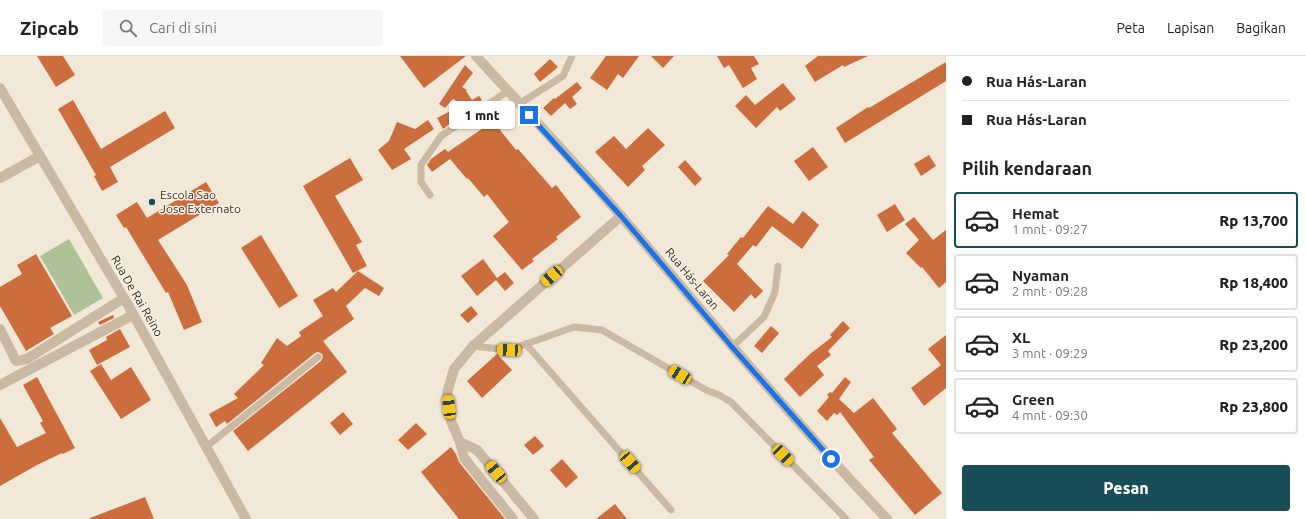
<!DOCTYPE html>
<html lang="id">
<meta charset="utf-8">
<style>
:root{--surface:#fff;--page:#f6f6f6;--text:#222;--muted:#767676;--line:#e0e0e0;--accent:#194d57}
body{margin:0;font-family:Ubuntu,sans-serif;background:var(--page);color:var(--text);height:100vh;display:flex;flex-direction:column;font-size:15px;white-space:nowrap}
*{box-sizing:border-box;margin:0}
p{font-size:13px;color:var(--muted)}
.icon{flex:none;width:22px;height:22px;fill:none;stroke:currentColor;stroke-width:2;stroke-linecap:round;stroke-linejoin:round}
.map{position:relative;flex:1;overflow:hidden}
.sheet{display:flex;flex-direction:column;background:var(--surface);width:360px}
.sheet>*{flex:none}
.top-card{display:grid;align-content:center;height:88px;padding:0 16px;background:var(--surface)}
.end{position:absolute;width:18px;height:18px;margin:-9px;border:5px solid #1a73e8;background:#fff;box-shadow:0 0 0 2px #fff}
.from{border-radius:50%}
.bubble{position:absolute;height:28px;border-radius:4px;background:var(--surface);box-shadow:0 1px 3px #0004;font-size:13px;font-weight:800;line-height:28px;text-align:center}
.car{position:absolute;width:12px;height:24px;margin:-12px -6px;border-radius:5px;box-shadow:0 0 3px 1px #0007;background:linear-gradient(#f5c518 24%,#345 0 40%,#f5c518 0 76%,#345 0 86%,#f5c518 0)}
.top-card b{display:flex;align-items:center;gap:14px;height:38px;font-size:15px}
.top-card b+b{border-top:1px solid var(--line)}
.top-card i{width:10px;height:10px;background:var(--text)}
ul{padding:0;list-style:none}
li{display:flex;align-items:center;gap:12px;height:56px;margin:0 8px 6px;padding:0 8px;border:2px solid var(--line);border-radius:4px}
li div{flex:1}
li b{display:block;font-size:15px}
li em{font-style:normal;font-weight:800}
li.selected{border-color:var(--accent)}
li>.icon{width:36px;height:36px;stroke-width:1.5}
h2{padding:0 16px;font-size:18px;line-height:48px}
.primary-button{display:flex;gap:8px;margin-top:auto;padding:8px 16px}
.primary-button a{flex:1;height:46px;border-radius:4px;background:var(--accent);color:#fff;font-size:16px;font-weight:800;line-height:46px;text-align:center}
header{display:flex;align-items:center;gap:24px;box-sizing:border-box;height:56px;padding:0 20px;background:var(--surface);border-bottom:1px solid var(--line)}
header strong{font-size:19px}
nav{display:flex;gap:22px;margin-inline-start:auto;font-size:14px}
.search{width:280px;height:36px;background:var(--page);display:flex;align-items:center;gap:10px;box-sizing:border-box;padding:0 14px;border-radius:4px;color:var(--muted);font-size:15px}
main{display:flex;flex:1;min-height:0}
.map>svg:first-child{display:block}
.green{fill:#aec197}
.building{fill:#cb6d3c}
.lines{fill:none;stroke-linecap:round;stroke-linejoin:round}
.lane{stroke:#cab9a3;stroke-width:7}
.street{stroke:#cab9a3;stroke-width:10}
.route{stroke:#1a73e8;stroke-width:5}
.poi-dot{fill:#194d57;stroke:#faf2e3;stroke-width:1.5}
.labels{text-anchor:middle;stroke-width:3;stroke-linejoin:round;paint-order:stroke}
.poi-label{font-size:12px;fill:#342c25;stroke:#faf2e3;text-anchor:start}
.street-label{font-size:12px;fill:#342c25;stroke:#faf2e3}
</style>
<header>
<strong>Zipcab</strong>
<div class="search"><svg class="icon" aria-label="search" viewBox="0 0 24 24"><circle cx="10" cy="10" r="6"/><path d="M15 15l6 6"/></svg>Cari di sini</div>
<nav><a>Peta</a><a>Lapisan</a><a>Bagikan</a></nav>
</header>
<main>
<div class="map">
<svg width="946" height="463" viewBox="0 0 946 463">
<rect width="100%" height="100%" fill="#f2e8d7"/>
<polygon class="green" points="69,183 103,242 74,259 40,200"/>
<g class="building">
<polygon points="37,0 63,0 75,19 56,31"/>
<polygon points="400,0 466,0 424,32"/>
<polygon points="606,0 639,0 623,22 618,18 607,34 590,22"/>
<polygon points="651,0 674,0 663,12"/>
<polygon points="717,0 754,0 759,8 751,12 757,23 743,32 729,9 724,12"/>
<polygon points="818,0 868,0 844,11 843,9 815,26 805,10"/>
<polygon points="550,3 558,11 540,26 534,18"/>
<polygon points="946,6 946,25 845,87 836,72 868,51 869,52"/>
<polygon points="465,9 473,17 462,31 467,34 466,35 472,44 479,40 482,44 443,73 437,62 458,51 456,50 460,47 453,43 445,52 439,48"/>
<polygon points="577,26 582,32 572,41 577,48 570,53 565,47 551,60 543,52 554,42 555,43"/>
<polygon points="783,27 796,43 780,55 777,51 756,72 735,50 746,39 755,49"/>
<polygon points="73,44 101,93 165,55 175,72 110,111 118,126 102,135 94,120 96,119 58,53"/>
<polygon points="428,64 434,73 404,93 411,103 392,114 378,94 389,85 397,66 415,73"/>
<polygon points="495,64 501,73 500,74 516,94 518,93 552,132 556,129 581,161 556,181 558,183 532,203 534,205 522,214 493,180 509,166 487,138 484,141 468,122 467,123 450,103 432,116 427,109 431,103 445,93 448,96"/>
<polygon points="648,72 665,89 642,110 645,114 628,131 595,96 614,80 626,93"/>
<polygon points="813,91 828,111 809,125 794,105"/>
<polygon points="929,99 936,110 921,120 914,108"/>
<polygon points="350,102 363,124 335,140 362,186 356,189 367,210 353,217 303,130"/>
<polygon points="685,104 702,123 695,130 678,111"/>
<polygon points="206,126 219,147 158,184 187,229 202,266 184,274 168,236 166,237 126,171 124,172 116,159 137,146 147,162"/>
<polygon points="895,148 905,164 887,176 877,159"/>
<polygon points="768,150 793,168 803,155 819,169 802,193 772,170 756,191 753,189 737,208 763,235 755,243 751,238 734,256 703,225 729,199 727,198 741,181 743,182"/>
<polygon points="914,161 933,184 946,174 946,226 939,232 922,211 921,212 906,197 919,184 905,168"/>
<polygon points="261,179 298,240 279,252 241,192"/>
<polygon points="36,198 72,260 50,272 54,278 26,295 0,250 0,231 22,218 17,209"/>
<polygon points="483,203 497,222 505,216 514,227 505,235 496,224 477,240 461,220"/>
<polygon points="358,215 384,232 379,240 365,232 346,250 354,263 323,285 347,316 248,395 233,375 321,305 323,301 322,298 318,296 315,297 227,368 225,365 216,371 209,358 238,342 234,338 264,309 261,307 277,282 287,290 301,280 299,276 323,260 313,244 333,232 336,236"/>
<polygon points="471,250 478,258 468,267 460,259"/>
<polygon points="113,259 114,262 100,269 98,266"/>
<polygon points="843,265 850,272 828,295 831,299 817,310 824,319 800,341 784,323 810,298 832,281 830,279"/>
<polygon points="771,270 779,277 762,297 754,290"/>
<polygon points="120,273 130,291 97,309 89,294 107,284 106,281"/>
<polygon points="946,279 946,332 924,350 911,332 941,309 928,293"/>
<polygon points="497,298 512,314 482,342 467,325"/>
<polygon points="101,308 111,324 131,311 151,344 121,363 90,315"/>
<polygon points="37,321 75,392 63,398 62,397 37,409 0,430 0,362 17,391 46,377 40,367 43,365 23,329"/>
<polygon points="845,321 851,326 839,343 854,357 873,342 897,373 892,377 942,437 915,459 869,404 874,401 840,356 837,359 834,357 827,365 817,355 829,341 827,339 830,336 832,337"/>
<polygon points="343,356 353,368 340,379 330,367"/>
<polygon points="416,367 427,378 408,394 398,384"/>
<polygon points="535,380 544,390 533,399 524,389"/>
<polygon points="451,391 456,398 459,406 505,463 459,463 421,416"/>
<polygon points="562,403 578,421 566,432 550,414"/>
<polygon points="145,441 154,463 90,463 90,462"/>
<polygon points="615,448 627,463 596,463"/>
</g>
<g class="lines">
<g class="lane">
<polyline points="519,48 563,20 572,0"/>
<polyline points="430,139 421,126 421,109 441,80 508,35"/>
<polyline points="526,288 671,454"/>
<polyline points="473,290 509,294 574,271 602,274 706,334 719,339 731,346 846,463"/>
<polyline points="732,291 764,261 775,236 778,210"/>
<polyline points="206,391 318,301"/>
</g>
<g class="street">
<path d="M476 0C525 54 575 106 622 161 709 263 795 366 887 463"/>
<polyline points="0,32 128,249 246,463"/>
<polyline points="0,122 40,100"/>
<polyline points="0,273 16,305 27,303 124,242"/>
<polyline points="0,329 133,259"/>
<polyline points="460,386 451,365 447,337 454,313 473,290 621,160"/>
<polyline points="513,463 464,402 460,386 477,394 534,463"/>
</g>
</g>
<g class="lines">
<polyline class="route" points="529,59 621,160 732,291 831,403"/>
</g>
<circle class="poi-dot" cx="152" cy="146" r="4"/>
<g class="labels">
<g class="poi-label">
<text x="160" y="143">Escola Sao<tspan x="160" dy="14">Jose Externato</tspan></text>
</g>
<g class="street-label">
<text transform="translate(692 223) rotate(50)" y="4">Rua Hás-Laran</text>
<text transform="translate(137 240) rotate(60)" y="4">Rua De Rai Reino</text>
</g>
</g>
</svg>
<i class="end from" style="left:831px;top:403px"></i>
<i class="end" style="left:529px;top:59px"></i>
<div class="bubble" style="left:449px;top:45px;width:66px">1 mnt</div>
<i class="car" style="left:552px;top:220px;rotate:229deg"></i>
<i class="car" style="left:509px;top:294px;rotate:273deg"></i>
<i class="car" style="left:680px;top:319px;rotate:301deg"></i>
<i class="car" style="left:449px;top:351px;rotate:353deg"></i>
<i class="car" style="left:783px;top:399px;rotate:135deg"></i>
<i class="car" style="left:630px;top:406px;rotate:139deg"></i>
<i class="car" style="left:496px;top:416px;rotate:320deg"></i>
</div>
<section class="sheet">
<div class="top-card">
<b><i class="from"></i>Rua Hás-Laran</b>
<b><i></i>Rua Hás-Laran</b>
</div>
<h2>Pilih kendaraan</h2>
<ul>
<li class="selected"><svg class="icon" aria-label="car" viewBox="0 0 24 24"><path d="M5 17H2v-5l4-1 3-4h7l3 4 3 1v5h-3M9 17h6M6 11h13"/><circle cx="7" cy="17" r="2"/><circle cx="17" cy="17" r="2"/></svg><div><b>Hemat</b><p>1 mnt · 09:27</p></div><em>Rp 13,700</em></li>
<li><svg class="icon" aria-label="car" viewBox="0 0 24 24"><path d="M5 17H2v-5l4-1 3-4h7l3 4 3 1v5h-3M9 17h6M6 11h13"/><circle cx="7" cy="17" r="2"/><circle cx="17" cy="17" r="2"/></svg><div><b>Nyaman</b><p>2 mnt · 09:28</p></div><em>Rp 18,400</em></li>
<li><svg class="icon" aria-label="car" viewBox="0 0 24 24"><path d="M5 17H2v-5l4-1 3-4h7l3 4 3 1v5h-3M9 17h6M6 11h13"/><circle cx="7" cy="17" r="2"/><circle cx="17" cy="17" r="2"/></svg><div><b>XL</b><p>3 mnt · 09:29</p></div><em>Rp 23,200</em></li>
<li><svg class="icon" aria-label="car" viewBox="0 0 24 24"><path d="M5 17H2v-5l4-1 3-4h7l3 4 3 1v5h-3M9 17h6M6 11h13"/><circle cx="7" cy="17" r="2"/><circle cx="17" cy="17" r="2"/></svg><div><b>Green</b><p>4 mnt · 09:30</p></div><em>Rp 23,800</em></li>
</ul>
<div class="primary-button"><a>Pesan</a></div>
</section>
</main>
